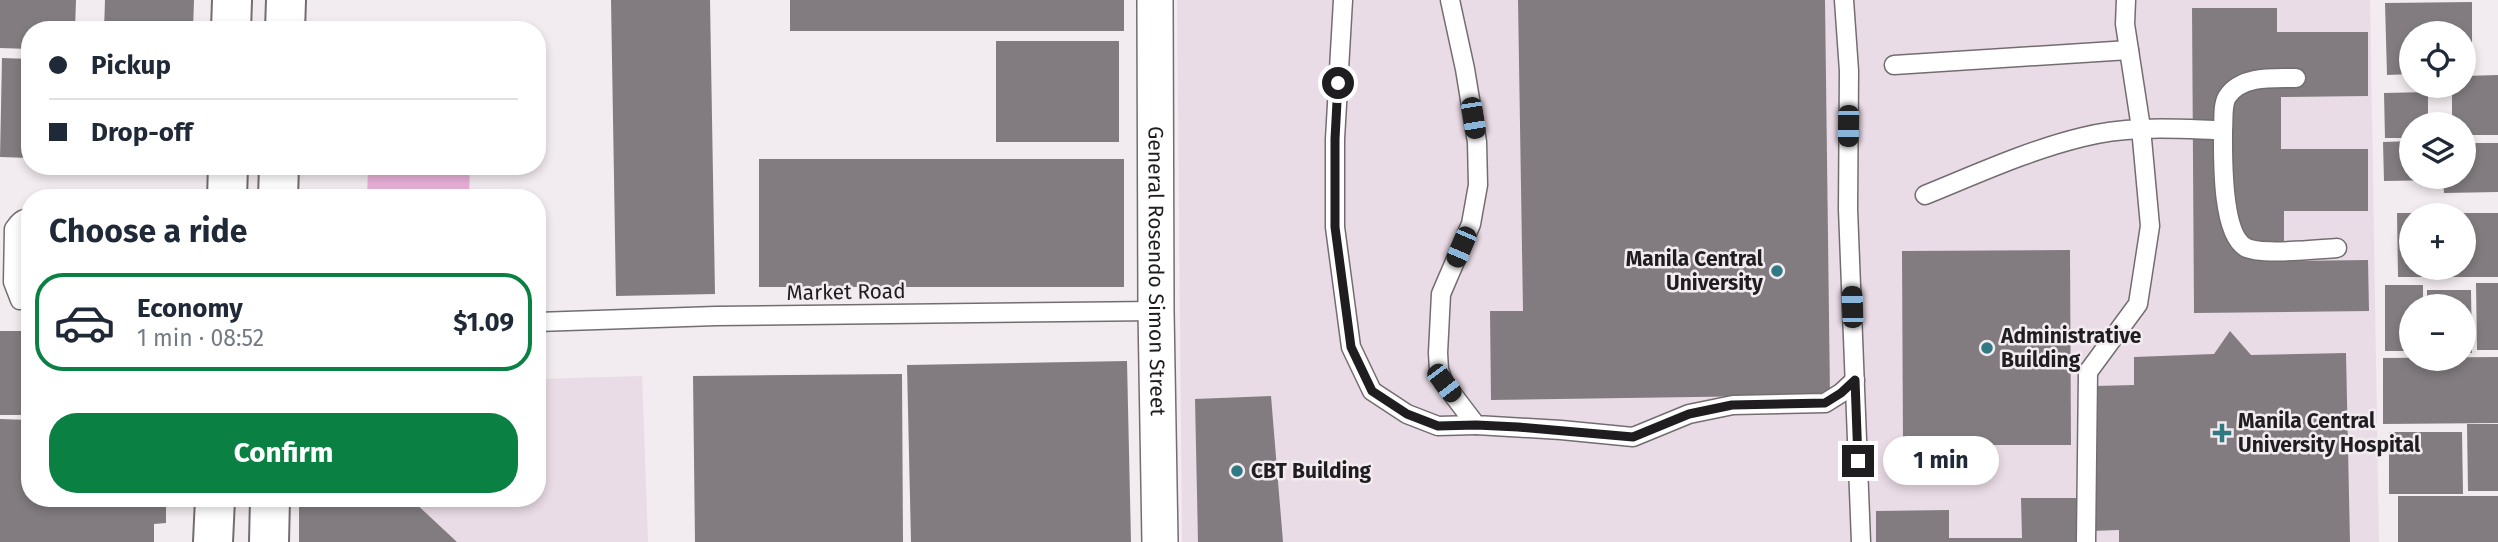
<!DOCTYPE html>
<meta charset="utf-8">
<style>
:root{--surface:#fff;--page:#f6f6f7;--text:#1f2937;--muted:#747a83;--line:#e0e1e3;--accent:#0b8043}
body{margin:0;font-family:"Fira Sans",sans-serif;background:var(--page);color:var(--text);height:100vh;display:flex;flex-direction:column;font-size:26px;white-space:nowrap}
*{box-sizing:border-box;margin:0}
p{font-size:23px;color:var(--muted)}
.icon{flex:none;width:38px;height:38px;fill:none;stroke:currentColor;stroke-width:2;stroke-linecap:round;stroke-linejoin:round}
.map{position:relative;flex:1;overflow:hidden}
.drawer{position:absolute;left:21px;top:189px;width:525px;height:318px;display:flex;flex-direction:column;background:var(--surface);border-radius:28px;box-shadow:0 4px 10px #0003}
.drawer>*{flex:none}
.hud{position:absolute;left:21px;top:21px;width:525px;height:154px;border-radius:28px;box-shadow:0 4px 10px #0003;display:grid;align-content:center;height:154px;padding:0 28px;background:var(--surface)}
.buttons{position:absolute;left:2399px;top:21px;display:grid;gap:14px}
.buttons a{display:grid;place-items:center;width:77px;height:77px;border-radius:50%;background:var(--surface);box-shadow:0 4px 10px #0003;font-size:35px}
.end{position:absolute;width:32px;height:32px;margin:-16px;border:9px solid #1f1d1f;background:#fff;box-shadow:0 0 0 4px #fff}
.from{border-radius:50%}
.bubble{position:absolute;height:49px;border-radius:24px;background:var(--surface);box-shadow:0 4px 10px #0003;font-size:23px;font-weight:700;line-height:49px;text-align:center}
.car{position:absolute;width:21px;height:42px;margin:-21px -10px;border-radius:9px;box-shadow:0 0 5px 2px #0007;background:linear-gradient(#222 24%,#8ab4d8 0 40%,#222 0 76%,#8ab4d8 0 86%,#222 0)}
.hud b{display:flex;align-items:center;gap:24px;height:66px;font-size:26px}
.hud b+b{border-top:2px solid var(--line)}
.hud i{width:18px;height:18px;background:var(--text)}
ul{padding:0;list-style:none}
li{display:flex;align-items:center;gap:21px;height:98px;margin:0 14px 10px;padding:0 14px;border:4px solid transparent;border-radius:28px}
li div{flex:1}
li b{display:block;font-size:26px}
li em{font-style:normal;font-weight:700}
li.active{border-color:var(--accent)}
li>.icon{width:63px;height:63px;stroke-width:1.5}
h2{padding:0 28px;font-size:32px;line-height:84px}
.primary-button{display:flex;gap:14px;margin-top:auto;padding:14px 28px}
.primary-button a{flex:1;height:80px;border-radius:28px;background:var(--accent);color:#fff;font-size:28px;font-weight:700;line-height:80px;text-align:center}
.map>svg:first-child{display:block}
.built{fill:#eadce6}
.green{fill:#e8b0d8}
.building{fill:#827c80}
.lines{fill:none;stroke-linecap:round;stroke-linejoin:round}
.service-casing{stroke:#736d71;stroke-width:21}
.minor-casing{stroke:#736d71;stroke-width:38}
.trunk-casing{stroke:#736d71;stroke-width:42}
.service{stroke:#fff;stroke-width:18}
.minor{stroke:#fff;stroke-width:35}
.trunk{stroke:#fff;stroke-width:38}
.route{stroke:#1f1d1f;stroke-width:9}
.poi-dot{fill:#317982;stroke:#f2ebef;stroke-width:2.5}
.labels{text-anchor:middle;stroke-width:5;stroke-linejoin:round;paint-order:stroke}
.poi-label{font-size:21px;font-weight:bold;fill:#1f1d1f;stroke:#f2ebef;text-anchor:start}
.street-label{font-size:21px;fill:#1f1d1f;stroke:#f2ebef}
</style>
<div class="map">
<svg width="2498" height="542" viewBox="0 0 2498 542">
<rect width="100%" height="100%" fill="#f2ebef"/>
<g class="built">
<polygon points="1177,0 2370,0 2379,542 1182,542"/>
<polygon points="642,376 648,542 457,542 411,499 537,499 537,379"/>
</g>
<polygon class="green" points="368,166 470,166 469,198 367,198"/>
<g class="building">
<polygon points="0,0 76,0 75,30 30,30 30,49 0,48"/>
<polygon points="105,0 194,0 193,30 104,30"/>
<polygon points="611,0 710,0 715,294 616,296"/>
<rect x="790" y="0" width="334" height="31"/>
<polygon points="1518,0 1825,0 1830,395 1491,400 1490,311 1523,311"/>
<polygon points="2472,2 2472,73 2464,73 2464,33 2412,33 2412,74 2387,75 2385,3"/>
<polygon points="2192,8 2277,8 2277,32 2368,32 2368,96 2281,97 2281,149 2368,149 2368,211 2284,211 2284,261 2368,260 2369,311 2194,313"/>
<rect x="996" y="41" width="123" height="101"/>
<polygon points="2,58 30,59 30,158 0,157"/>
<polygon points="2498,75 2498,135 2464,135 2464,124 2452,124 2452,86 2464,86 2464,76"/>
<polygon points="2428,92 2428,124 2412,124 2412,138 2385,138 2384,93"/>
<polygon points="2412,141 2412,177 2442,177 2442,180 2384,181 2383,142"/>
<polygon points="2464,143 2498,143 2498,192 2444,193 2443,177 2464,177"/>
<rect x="759" y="159" width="365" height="128"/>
<polygon points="2397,213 2412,213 2412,268 2464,268 2464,215 2442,215 2442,213 2498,213 2498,277 2398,277"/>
<polygon points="2070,250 2071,445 1903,445 1902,251"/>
<polygon points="2476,283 2498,283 2498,350 2477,350"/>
<polygon points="2385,285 2423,285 2423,306 2412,306 2412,351 2385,351"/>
<polygon points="2427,290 2471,290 2472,353 2464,353 2464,306 2427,306"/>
<rect x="0" y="331" width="30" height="84"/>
<polygon points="2230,331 2251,355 2346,353 2350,542 2119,542 2119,530 2090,531 2089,480 2096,480 2095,386 2134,385 2134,357 2214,354"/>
<polygon points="2498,357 2498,423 2383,424 2383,358"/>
<polygon points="1127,361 1131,542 911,542 907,365"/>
<polygon points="902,374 903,542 695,542 693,376"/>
<polygon points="1271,396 1283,542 1198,542 1195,399"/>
<polygon points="0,419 30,420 30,499 166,499 166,523 154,524 154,542 0,542"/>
<polygon points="2467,424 2498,424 2498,491 2468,491"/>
<polygon points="2389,432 2462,432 2463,494 2389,494"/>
<rect x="2398" y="496" width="100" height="46"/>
<polygon points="2021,498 2083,498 2083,542 1876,542 1876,511 1949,510 1949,538 2022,538"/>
<polygon points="299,499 411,499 457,542 299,542"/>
</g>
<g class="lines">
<defs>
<g id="service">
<polyline points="1343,0 1335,139 1335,227 1351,347 1372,391 1407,414 1438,426 1476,425"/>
<polyline points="1450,0 1465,69 1477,142 1478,185 1471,224 1441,294 1438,353 1439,370 1444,383 1476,425 1561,430 1633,437 1689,414 1733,405 1825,403 1841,393 1855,380"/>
<polyline points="1844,0 1849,71 1848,209 1861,542"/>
<polyline points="1894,65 2129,50 2125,24 2126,0"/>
<path d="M2223 130C2223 156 2221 232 2245 247 2260 256 2318 249 2337 248"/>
<path d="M1925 195C1977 174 2029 150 2083 137 2129 125 2177 129 2223 130 2224 120 2222 106 2227 97 2241 75 2274 78 2296 78"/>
<path d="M30 218C22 218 18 223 14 229L13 282 20 300 30 299"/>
<polyline points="537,322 716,316 1156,311"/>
<polyline points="2086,542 2088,372 2138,304 2150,226 2141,128 2129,50"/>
</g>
<g id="minor">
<path id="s1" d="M1155 0 1156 311 1160 542"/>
</g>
<g id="trunk">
<polyline points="231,30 232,0"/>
<polyline points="285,30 286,0"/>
<polyline points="227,198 228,166"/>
<polyline points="278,198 279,166"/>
<polyline points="213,542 215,499"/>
<polyline points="269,542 270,499"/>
</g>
</defs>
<use href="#service" class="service-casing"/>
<use href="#minor" class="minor-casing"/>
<use href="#trunk" class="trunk-casing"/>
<use href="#service" class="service"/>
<use href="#minor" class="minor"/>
<use href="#trunk" class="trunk"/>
</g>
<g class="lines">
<polyline class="route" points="1338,83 1335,139 1335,227 1351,347 1372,391 1407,414 1438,426 1476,425 1518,427 1633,437 1689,414 1732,405 1825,403 1841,393 1855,380 1858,461"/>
</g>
<g class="poi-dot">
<circle cx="1777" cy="271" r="7"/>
<circle cx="1987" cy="348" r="7"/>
<path d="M2218.5 422.5h7v7h7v7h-7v7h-7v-7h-7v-7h7z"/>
<circle cx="1237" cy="471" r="7"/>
</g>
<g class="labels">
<g class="poi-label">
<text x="1763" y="266" text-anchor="end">Manila Central<tspan x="1763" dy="24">University</tspan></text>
<text x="2001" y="343">Administrative<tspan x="2001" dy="24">Building</tspan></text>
<text x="2238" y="428">Manila Central<tspan x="2238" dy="24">University Hospital</tspan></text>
<text x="1251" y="478">CBT Building</text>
</g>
<g class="street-label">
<text dy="7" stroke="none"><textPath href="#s1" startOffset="271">General Rosendo Simon Street</textPath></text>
<text transform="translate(846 292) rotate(-1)" y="7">Market Road</text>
</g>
</g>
</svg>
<div class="buttons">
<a><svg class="icon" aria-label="locate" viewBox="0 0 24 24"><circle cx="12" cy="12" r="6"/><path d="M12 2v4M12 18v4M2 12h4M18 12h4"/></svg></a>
<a><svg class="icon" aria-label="layers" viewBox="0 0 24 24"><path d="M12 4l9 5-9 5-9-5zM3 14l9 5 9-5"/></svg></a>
<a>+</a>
<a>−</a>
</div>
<i class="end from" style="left:1338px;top:83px"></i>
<i class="end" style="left:1858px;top:461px"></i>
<div class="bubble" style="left:1883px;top:436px;width:116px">1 min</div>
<i class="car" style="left:1473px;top:118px;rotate:171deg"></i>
<i class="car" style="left:1848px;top:126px;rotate:181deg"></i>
<i class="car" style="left:1461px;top:247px;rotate:203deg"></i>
<i class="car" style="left:1852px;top:307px;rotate:358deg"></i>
<i class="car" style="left:1444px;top:383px;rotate:143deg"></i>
<div class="hud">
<b><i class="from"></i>Pickup</b>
<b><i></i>Drop-off</b>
</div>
<section class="drawer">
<h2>Choose a ride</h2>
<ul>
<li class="active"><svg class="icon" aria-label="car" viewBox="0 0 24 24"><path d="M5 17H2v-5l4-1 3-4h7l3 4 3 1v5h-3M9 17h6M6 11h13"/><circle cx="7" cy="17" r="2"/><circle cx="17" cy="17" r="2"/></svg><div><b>Economy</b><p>1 min · 08:52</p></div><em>$1.09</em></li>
</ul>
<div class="primary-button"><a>Confirm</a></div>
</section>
</div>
